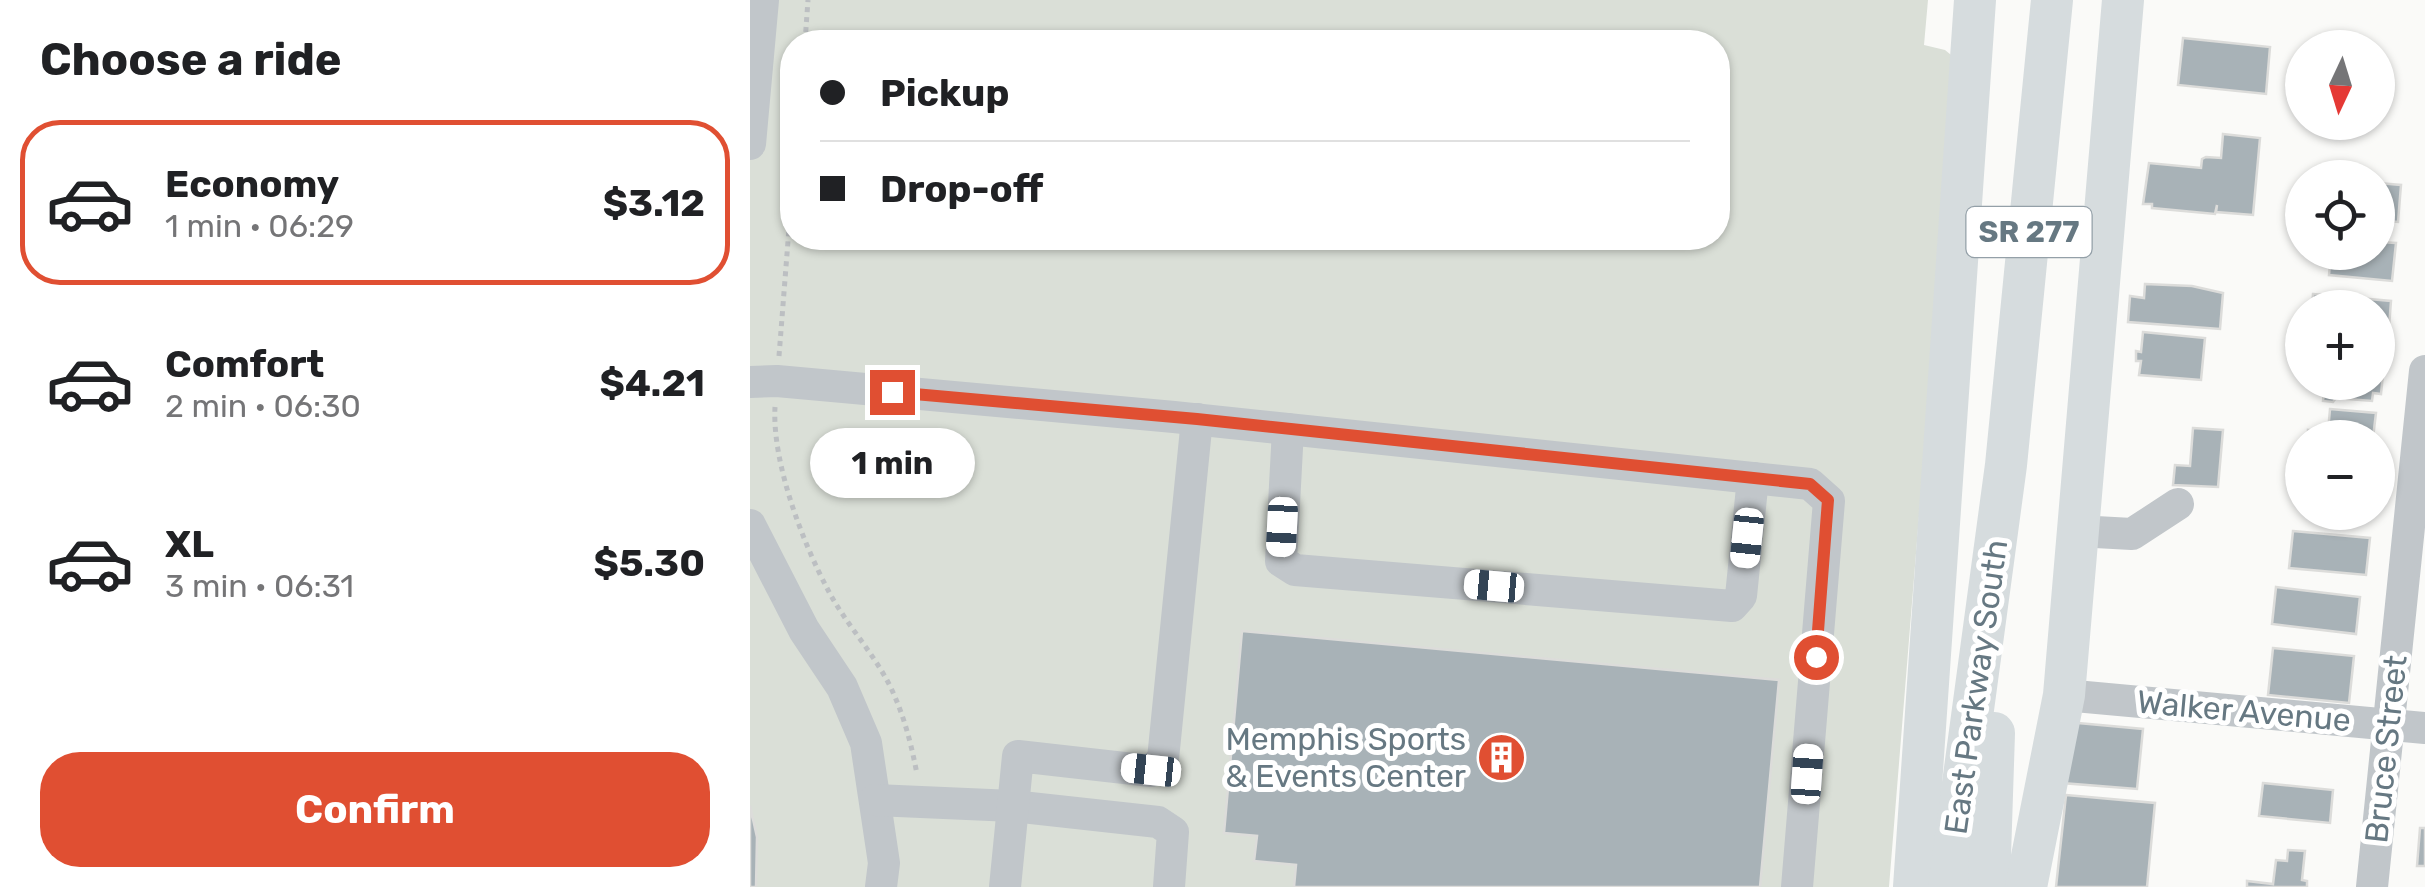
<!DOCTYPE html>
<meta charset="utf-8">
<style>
:root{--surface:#fff;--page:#f2f2f2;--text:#202124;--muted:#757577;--line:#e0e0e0;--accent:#e04f32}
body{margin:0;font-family:Rubik,sans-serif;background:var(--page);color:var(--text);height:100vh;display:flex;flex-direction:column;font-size:38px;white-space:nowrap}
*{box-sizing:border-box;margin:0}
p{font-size:32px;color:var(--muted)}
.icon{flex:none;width:55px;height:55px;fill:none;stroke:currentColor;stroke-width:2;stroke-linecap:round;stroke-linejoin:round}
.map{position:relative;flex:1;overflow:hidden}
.panel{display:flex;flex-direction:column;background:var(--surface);width:750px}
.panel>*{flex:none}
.hud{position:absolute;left:30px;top:30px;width:950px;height:220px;border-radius:40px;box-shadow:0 2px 8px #0004;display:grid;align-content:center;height:220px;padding:0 40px;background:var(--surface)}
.needle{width:65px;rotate:184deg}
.buttons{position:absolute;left:1535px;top:30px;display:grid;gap:20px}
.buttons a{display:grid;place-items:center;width:110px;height:110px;border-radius:50%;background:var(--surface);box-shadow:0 2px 8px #0004;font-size:50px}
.end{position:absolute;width:45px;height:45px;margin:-22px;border:12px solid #e04f32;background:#fff;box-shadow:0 0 0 5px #fff}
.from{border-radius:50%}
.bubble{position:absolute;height:70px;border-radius:35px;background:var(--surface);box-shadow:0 2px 8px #0004;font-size:32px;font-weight:700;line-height:70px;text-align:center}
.car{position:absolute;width:30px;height:60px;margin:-30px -15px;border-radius:12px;box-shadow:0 0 8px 2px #0007;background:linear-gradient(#fff 24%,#345 0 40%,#fff 0 76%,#345 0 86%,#fff 0)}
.hud b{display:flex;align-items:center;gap:35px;height:95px;font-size:38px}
.hud b+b{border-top:2px solid var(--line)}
.hud i{width:25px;height:25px;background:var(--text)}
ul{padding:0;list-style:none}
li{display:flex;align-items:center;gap:30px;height:165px;margin:0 20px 15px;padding:0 20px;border:5px solid transparent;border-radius:40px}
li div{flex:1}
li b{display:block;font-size:38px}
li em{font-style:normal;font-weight:700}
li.active{border-color:var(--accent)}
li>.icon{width:90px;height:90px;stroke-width:1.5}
h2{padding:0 40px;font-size:45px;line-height:120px}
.cta{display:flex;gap:20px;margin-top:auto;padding:20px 40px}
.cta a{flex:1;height:115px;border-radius:40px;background:var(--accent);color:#fff;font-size:40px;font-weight:700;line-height:115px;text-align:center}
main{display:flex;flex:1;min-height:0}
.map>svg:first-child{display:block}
.green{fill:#dadfd7;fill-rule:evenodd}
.building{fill:#a8b2b7;stroke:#dcdcda;stroke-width:2.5}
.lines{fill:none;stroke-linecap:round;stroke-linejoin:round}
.path{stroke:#bcbfc2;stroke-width:5;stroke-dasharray:5 5;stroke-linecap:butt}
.minor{stroke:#c1c6ca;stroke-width:32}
.major{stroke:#d6dcde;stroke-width:42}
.route{stroke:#e04f32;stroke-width:12}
.labels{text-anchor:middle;stroke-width:10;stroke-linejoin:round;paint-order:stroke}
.shield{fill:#fff;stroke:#94a0a8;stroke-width:2.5}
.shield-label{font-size:30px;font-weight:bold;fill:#667882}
.street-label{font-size:32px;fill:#667882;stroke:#fff}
.poi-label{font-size:32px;fill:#667882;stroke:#fff;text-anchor:end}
</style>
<main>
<section class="panel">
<h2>Choose a ride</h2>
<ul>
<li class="active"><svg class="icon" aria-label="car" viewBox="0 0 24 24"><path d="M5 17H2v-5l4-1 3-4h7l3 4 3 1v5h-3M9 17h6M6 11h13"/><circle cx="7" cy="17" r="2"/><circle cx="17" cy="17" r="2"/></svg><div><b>Economy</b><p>1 min · 06:29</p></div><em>$3.12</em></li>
<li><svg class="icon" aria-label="car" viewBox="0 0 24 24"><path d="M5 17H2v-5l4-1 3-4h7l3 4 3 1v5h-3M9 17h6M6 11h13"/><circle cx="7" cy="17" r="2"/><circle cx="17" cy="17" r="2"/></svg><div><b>Comfort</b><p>2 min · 06:30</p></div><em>$4.21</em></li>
<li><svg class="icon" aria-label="car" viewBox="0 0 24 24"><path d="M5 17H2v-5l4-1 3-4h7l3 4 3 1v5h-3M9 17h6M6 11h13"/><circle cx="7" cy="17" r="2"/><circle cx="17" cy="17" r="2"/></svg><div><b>XL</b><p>3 min · 06:31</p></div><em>$5.30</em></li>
</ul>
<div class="cta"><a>Confirm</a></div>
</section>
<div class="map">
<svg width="1675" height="887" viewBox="0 0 1675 887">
<rect width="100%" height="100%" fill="#fafaf8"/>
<path class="green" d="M0 0H1178L1174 45 1195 50 1206 59 1139 887H0ZM42 42H968V238H42Z"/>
<g class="building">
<polygon points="1433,38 1520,47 1516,94 1428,85"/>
<polygon points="1473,134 1510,138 1503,215 1466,212 1467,205 1465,214 1402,208 1402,204 1393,204 1399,163 1451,168 1452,159 1456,157 1471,158"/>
<polygon points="1628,183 1651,185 1648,222 1628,220"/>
<polygon points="1628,242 1646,243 1642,281 1579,275 1581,253 1628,252"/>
<polygon points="1395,284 1442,286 1473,293 1470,329 1378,322 1380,296 1394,298"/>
<polygon points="1563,294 1641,301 1638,341 1628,340 1628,308 1562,308"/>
<polygon points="1393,332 1455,338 1451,380 1389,375 1391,361 1386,361 1386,351 1391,352"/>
<polygon points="1628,354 1635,354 1631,394 1623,393 1622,401 1586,398 1583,402 1573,401 1575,382 1628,382"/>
<polygon points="1580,409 1626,413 1623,438 1558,438 1558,430 1578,432"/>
<polygon points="1443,428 1473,430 1468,487 1423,485 1425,465 1440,466"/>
<polygon points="1570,512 1605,512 1605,518 1570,515"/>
<polygon points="1543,531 1620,538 1616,575 1539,568"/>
<polygon points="1526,587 1610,597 1606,634 1522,624"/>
<polygon points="492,631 1029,680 1010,887 544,887 546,865 504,861 507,836 474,833"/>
<polygon points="1523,648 1604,656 1599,703 1518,695"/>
<polygon points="1317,722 1393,729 1387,789 1312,783"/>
<polygon points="1513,783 1583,790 1580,823 1509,816"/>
<polygon points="1316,795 1405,803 1397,887 1306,887"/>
<polygon points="0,806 7,837 6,887 0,887"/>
<polygon points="1670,828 1675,828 1675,866 1667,866"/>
<polygon points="1538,850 1555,851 1552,880 1557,881 1557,887 1497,887 1497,881 1523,884 1526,860 1537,861"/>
</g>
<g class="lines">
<g class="path">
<polyline points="55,42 58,0"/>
<polyline points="29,356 42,190"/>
<path d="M25 407C22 462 52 541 78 590 95 623 123 652 140 686 154 715 161 743 167 774"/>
</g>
<g class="minor">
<polyline points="0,144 13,0"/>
<polyline points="0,382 27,381 424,417 1060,484 1079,501 1047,887"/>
<polyline points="538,429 531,561 545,570 982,606 991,596 1003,478"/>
<polyline points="0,525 54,630 92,687 116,743 134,863 131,887"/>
<polyline points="1327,531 1382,534 1428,504"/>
<polyline points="1314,695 1675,728"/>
<polyline points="125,800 263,806 408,822 423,832 419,887"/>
<polyline points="255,887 268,756 401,771 413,759 447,419"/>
<polyline points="1622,887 1675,371"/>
</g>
<g class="major">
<polyline points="1164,887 1225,0"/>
<polyline points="1199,887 1256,465 1302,0"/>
<polyline points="1239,887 1244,733"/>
<polyline points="1276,887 1314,695 1373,0"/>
</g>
</g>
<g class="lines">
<polyline class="route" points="142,392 447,419 1060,484 1078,500 1066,657"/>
</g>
<defs>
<symbol id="building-disc" viewBox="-11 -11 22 22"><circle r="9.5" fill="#e04f32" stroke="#fff"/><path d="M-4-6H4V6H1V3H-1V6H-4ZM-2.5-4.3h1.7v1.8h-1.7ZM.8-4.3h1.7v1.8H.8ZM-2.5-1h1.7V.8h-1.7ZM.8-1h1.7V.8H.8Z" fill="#fff"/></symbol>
</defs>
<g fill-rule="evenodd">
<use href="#building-disc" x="724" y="730" width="55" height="55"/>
</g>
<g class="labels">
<rect class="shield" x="1216.5" y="207" width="125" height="50" rx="8"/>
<g class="shield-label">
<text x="1279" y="242">SR 277</text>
</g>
<g class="street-label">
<text transform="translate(1226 687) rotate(-82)" y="11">East Parkway South</text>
<text transform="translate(1494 711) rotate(5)" y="11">Walker Avenue</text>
<text transform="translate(1636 749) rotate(-84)" y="11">Bruce Street</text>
</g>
<g class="poi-label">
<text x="716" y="750">Memphis Sports<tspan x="716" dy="37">&amp; Events Center</tspan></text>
</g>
</g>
</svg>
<div class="buttons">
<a><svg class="needle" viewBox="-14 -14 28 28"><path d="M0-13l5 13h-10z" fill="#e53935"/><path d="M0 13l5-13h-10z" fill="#757577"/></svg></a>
<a><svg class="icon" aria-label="locate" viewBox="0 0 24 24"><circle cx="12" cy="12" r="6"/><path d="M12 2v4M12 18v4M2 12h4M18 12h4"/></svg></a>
<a>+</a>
<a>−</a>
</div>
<i class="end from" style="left:1066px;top:657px"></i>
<i class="end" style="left:142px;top:392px"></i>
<div class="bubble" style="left:60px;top:428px;width:165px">1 min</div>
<i class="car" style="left:532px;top:527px;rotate:183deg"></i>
<i class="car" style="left:997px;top:538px;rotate:186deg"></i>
<i class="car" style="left:744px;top:586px;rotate:275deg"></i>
<i class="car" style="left:401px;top:770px;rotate:276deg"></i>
<i class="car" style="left:1057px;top:774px;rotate:4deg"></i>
<div class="hud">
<b><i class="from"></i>Pickup</b>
<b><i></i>Drop-off</b>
</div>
</div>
</main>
